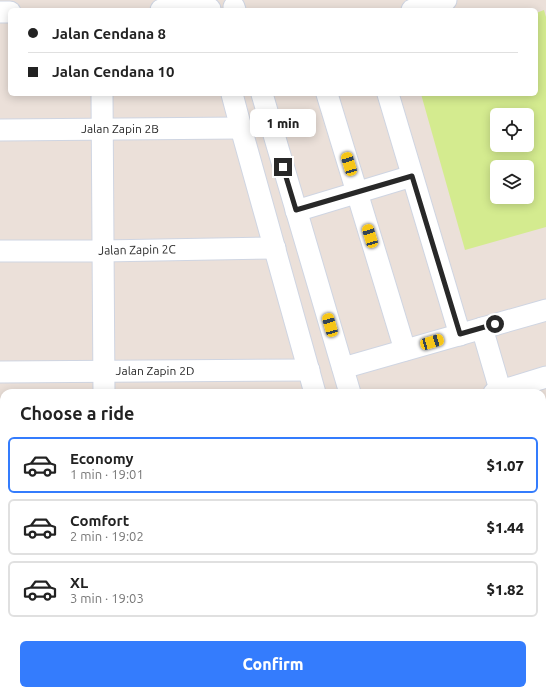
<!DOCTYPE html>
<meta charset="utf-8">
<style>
:root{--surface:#fff;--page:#f2f2f2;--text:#222;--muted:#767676;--line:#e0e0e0;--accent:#347cfd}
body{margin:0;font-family:Ubuntu,sans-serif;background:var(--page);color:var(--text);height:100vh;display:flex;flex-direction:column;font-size:15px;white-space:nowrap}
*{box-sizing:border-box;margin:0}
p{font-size:13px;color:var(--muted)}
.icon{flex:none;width:22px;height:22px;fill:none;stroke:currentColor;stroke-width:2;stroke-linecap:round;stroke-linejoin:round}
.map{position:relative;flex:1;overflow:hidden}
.side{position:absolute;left:0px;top:389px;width:546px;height:306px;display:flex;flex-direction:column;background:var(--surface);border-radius:12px 12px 0 0;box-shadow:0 2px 10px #0003}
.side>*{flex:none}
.top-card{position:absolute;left:8px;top:8px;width:530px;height:88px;border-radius:6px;box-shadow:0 2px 10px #0003;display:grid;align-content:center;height:88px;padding:0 20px;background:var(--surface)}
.buttons{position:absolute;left:490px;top:108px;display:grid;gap:8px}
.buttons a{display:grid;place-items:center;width:44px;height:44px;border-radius:6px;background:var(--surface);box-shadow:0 2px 10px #0003;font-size:20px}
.end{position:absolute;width:18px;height:18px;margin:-9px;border:5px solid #282828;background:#fff;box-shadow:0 0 0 2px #fff}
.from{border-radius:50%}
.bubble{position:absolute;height:28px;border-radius:6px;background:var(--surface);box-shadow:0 2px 10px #0003;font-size:13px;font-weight:800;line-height:28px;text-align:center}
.car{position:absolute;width:12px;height:24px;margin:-12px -6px;border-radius:5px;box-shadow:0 0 3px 1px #0007;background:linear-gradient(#f5c518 24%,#345 0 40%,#f5c518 0 76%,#345 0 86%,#f5c518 0)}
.top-card b{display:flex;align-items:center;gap:14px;height:38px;font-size:15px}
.top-card b+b{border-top:1px solid var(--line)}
.top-card i{width:10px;height:10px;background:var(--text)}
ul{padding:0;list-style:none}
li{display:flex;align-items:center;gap:12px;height:56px;margin:0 8px 6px;padding:0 12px;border:2px solid var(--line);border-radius:6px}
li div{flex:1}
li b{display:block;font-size:15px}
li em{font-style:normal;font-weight:800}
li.active{border-color:var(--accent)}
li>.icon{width:36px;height:36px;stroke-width:1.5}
h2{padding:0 20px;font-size:18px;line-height:48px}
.cta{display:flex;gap:8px;margin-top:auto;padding:8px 20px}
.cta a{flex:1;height:46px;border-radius:6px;background:var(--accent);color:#fff;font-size:16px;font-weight:800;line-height:46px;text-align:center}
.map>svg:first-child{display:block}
.pitch{fill:#d4eb8f;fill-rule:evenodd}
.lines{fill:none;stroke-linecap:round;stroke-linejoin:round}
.stream{stroke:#69e3f1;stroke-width:4}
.minor-casing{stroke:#cfd5e2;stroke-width:23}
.major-casing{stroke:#c3c3c3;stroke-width:24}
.minor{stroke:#fff;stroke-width:21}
.major{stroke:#f3b456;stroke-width:22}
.route{stroke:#282828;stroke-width:5}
.labels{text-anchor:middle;stroke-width:3.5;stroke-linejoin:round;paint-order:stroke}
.street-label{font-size:12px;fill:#282828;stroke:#fff}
</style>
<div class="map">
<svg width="546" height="695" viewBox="0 0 546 695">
<rect width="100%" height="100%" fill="#ebe0d9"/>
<path class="pitch" d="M544 10 546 17V227L465 250 421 94H536V13ZM497 115H527V145H497ZM497 167H527V197H497Z"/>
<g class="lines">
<g class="stream">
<polyline points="542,466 546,465"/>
<polyline points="0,559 4,559"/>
</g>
<defs>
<g id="minor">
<polyline points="234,7 235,10"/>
<polyline points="161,10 210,9"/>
<polyline points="412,10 446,0"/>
<polyline points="0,12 10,12"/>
<polyline points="102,94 104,393"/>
<polyline points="232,94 241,128 315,393"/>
<polyline points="262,94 350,393"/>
<polyline points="327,94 405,350"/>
<polyline points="388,94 460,335"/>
<polyline points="0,130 241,128"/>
<polyline points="296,211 412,176"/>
<polyline points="0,251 103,251 275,248"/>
<polyline points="482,328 501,393"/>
<polyline points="343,368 546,310"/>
<polyline points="0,372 309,370"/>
<polyline points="494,393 546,377"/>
<polyline points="542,441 546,440"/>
<polyline points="0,493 4,493"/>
</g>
<g id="major">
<polyline points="542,502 546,500"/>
<polyline points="542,527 546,526"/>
<polyline points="0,602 4,602"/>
<polyline points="0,626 4,626"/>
</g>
</defs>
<use href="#minor" class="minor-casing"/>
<use href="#major" class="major-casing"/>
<use href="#minor" class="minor"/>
<use href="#major" class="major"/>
</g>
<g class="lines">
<polyline class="route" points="283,167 296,210 412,176 460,334 495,324"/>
</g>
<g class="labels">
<g class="street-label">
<text x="120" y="133">Jalan Zapin 2B</text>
<text transform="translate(137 250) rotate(-1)" y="4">Jalan Zapin 2C</text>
<text x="155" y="375">Jalan Zapin 2D</text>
</g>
</g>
</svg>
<div class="buttons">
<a><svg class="icon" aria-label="locate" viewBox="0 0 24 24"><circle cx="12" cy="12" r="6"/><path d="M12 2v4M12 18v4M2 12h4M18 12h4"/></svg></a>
<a><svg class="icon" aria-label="layers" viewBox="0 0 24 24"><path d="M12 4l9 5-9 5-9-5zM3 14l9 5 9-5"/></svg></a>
</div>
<i class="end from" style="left:495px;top:324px"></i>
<i class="end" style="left:283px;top:167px"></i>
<div class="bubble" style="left:250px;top:109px;width:66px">1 min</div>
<i class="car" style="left:349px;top:164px;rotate:343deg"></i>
<i class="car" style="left:370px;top:236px;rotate:343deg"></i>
<i class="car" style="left:330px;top:325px;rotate:344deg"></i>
<i class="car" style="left:432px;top:342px;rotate:74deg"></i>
<div class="top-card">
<b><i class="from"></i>Jalan Cendana 8</b>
<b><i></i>Jalan Cendana 10</b>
</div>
<section class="side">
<h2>Choose a ride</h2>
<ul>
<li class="active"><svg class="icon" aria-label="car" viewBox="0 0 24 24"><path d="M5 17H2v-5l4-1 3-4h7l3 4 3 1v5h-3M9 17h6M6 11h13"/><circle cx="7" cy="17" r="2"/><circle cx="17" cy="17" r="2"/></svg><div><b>Economy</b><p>1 min · 19:01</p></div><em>$1.07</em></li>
<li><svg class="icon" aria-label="car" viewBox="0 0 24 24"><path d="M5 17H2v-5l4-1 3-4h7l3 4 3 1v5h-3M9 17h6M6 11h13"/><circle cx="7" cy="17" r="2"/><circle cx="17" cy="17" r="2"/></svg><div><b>Comfort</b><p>2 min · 19:02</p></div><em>$1.44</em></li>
<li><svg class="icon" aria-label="car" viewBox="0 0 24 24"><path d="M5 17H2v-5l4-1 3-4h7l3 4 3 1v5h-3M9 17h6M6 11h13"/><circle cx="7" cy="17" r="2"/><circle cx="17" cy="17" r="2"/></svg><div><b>XL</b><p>3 min · 19:03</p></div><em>$1.82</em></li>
</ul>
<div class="cta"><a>Confirm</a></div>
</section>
</div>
